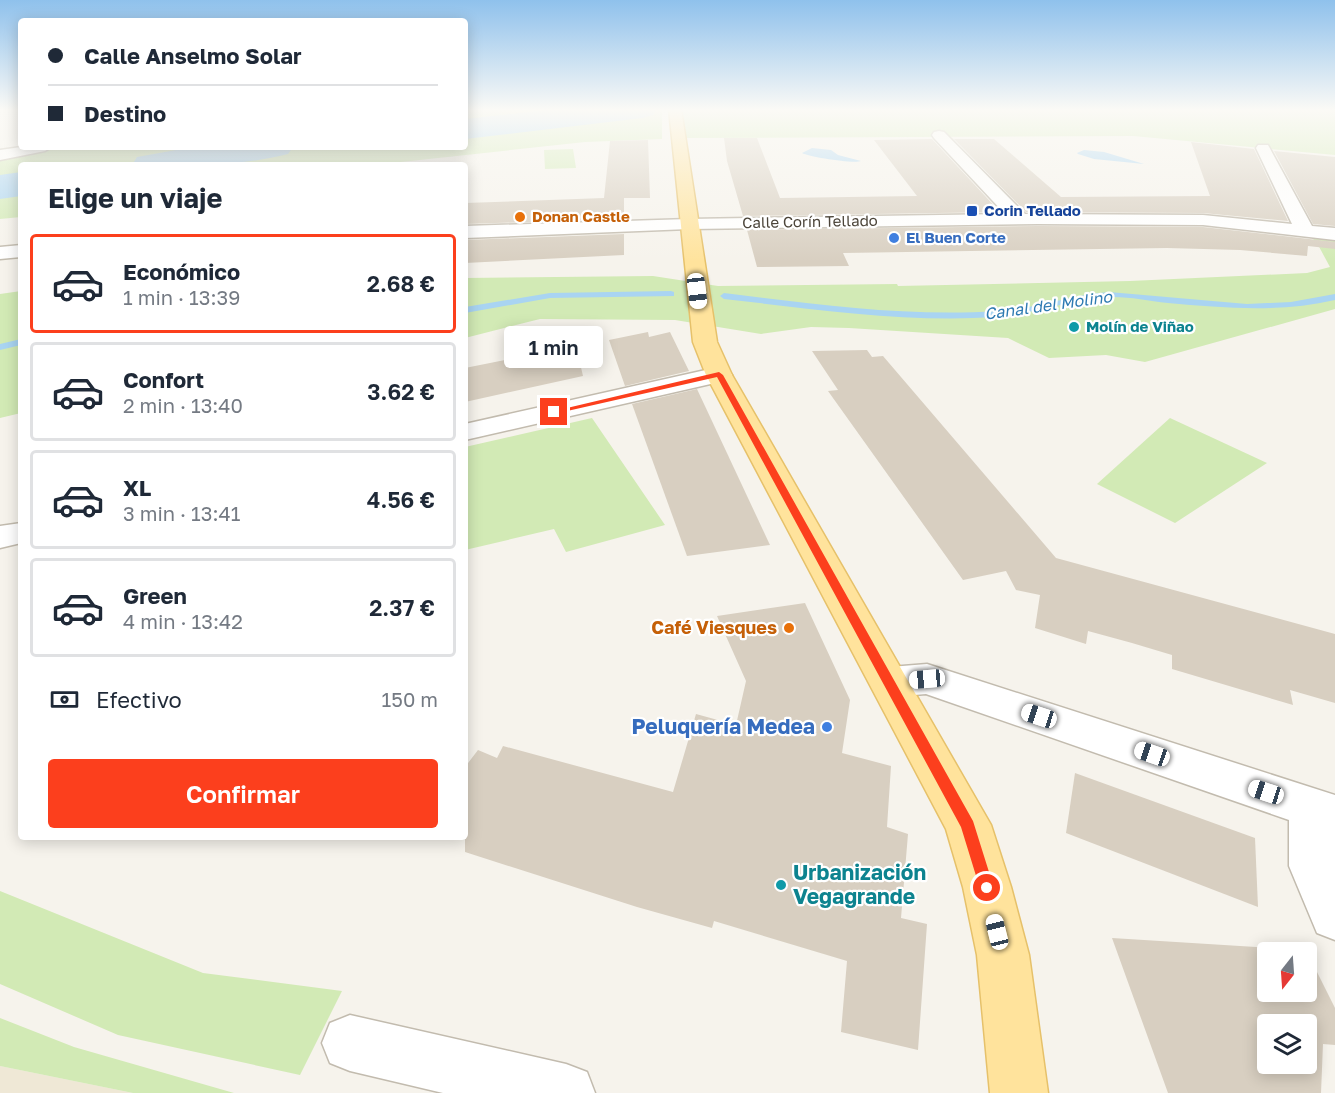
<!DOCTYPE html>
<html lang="es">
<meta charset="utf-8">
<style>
:root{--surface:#fff;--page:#f6f6f7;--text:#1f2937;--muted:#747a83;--line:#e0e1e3;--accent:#fc3f1d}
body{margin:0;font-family:"Golos Text",sans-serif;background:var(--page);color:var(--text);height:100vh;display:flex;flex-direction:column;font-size:22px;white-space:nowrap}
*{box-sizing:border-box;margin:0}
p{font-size:20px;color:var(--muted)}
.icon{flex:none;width:33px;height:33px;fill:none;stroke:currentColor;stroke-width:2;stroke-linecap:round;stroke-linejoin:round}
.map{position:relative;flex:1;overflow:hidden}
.details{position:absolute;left:18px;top:162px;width:450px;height:678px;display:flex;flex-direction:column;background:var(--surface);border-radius:6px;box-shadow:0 3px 15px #0003}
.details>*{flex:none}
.top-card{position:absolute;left:18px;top:18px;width:450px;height:132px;border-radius:6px;box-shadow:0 3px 15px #0003;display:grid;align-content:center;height:132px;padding:0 30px;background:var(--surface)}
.needle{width:39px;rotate:197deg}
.tools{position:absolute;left:1257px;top:942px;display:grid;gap:12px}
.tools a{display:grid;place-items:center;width:60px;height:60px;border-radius:6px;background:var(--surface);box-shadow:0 3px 15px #0003;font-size:30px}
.end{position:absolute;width:27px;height:27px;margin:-14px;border:8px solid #fc3f1d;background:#fff;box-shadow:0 0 0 3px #fff}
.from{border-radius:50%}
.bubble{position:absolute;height:42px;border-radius:6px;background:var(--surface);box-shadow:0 3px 15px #0003;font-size:20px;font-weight:600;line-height:42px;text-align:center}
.car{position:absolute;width:18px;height:36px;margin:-18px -9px;border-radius:8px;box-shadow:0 0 4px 2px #0007;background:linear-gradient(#fff 24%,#345 0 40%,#fff 0 76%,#345 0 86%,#fff 0)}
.top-card b{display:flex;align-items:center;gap:21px;height:57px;font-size:22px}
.top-card b+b{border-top:2px solid var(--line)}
.top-card i{width:15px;height:15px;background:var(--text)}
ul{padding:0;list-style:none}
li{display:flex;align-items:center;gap:18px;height:99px;margin:0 12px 9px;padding:0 18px;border:3px solid var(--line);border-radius:6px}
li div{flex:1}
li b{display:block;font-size:22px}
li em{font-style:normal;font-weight:600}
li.current{border-color:var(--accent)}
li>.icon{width:54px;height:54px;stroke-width:1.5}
h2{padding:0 30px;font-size:27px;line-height:72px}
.pay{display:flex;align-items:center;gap:15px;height:66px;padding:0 30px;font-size:22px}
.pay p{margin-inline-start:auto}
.primary-button{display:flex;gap:12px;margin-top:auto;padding:12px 30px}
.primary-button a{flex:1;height:69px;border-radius:6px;background:var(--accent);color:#fff;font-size:24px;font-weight:600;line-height:69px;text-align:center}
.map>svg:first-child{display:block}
.education{fill:#efe8d6}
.green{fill:#d2eab5}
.water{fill:#a9d4f2}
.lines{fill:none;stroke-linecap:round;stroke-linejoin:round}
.stream{fill:#a9d4f2;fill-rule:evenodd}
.river{fill:#a9d4f2;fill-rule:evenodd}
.building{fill:#d8cfc1;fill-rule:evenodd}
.minor-casing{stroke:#c2bbae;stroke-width:3}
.major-casing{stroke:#e6c16a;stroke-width:3}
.minor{fill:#fff;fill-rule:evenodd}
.major{fill:#ffe39c;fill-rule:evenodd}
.route{fill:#fc3f1d}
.transit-dot{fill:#1a4fb4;stroke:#fff;stroke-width:2}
.food-dot{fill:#e8710a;stroke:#fff;stroke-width:2}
.shop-dot{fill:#3f7fe0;stroke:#fff;stroke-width:2}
.culture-dot{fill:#0f9aa8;stroke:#fff;stroke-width:2}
.labels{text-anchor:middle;stroke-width:4.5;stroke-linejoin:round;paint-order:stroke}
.far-transit-label{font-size:15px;font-weight:bold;fill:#164399;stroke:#fff;text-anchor:start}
.far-food-label{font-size:15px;font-weight:bold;fill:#c56008;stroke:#fff;text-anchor:start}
.far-street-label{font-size:15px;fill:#4b4439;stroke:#fff}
.far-shop-label{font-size:15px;font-weight:bold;fill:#366cbe;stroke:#fff;text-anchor:start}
.far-culture-label{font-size:15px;font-weight:bold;fill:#0d838f;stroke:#fff;text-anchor:start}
.far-water-label{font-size:16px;font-style:italic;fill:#2e7ab2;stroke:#fff}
.food-label{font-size:18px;font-weight:bold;fill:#c56008;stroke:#fff;text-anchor:end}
.near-shop-label{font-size:21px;font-weight:bold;fill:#366cbe;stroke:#fff;text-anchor:end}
.near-culture-label{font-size:21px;font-weight:bold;fill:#0d838f;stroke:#fff;text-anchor:start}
</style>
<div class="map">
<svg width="1335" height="1093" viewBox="0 0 1335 1093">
<rect width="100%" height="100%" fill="#f6f3ec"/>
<polygon class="education" points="0,1066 133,1093 0,1093"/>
<g class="green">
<polygon points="465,109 662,109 662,139 585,142 373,165 21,165 21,217 0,219 0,159 66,147 465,147"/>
<polygon points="675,109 1335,109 1335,155 1133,136 680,138"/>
<polygon points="573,149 576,168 545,169 544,150"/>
<polygon points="1305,231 1335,234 1335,309 1145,362 1106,355 1049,358 1008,338 849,328 811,327 761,334 675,320 540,319 465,338 465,278 653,276 718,286 897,284 898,286 1130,281 1307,273 1330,267 1317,243"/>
<polygon points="21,291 21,413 0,418 0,294"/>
<polygon points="592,418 665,525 566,552 554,529 465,550 465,447"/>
<polygon points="1170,418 1267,463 1175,523 1097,484"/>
<polygon points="0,891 203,973 342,991 300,1075 118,1035 0,984"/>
<polygon points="0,1018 74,1047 234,1093 133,1093 0,1066"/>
</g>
<g class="water">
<path d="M812 148 831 150 838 155 861 161C854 164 809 157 802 153Z"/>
<polygon points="1084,150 1104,152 1144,164 1094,159 1078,154 1077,153"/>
</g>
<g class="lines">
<g class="stream">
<polygon points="671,291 674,292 674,296 550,298 465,313 465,307 550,293"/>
<path d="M1109 292 1247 304 1291 302 1335 294V300C1279 313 1224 308 1168 303 1149 301 1131 297 1113 297 1073 298 1036 314 996 317 905 323 814 309 724 299L720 296 724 293C814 304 906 317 997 311 1035 309 1071 295 1109 292Z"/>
<polygon points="21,339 21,345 0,350 0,344"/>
</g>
<g class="river">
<polygon points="556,109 657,109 653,115 642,118 465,139 465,119"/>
<path d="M193 147H293L288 154C238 167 184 165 132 165L137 157Z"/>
<polygon points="21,172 21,196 0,199 0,175"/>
</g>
</g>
<g class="building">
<polygon points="724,138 757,138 780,198 917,196 874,140 932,139 1000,212 743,216 727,161"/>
<polygon points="954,139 994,139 1061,197 1210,196 1191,142 1254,149 1288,221 1203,213 1026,212"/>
<polygon points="648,140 650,198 624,198 624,219 465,224 465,203 604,198 610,141"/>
<polygon points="1274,151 1335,157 1335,226 1313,224"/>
<polygon points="1038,226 1203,227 1335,242 1335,249 1308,246 1307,256 1240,250 1167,248 843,253 849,266 757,267 747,230"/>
<polygon points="624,234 624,255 465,263 465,240"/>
<polygon points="648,332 649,337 670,332 689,371 625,386 609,340"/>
<polygon points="576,346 583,376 465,402 465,368"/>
<polygon points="867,350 872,357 883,356 1056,558 1335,634 1335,703 1290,690 1293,705 1172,669 1172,655 1132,643 1088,631 1086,644 1035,628 1040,595 1016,590 1006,571 963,580 828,391 838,390 812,351"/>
<polygon points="697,389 770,545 687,556 632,404"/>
<polygon points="805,603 850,700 842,753 891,766 887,827 908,834 901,918 927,924 918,1050 841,1032 847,961 714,921 712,928 637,907 465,852 465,767 478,750 497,758 503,746 673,792 696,714 736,725 746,681 717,616"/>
<polygon points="1075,773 1255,838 1258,907 1066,833"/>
<path d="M1112 938 1306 950 1335 1008V1045L1323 1044 1321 1093H1168ZM1268 952H1306V992H1268ZM1268 1024H1306V1064H1268Z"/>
</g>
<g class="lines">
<defs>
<g id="minor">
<polygon points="939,131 944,132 1025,214 1203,215 1292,224 1256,148 1258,145 1268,145 1312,226 1335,228 1335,240 1203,225 1038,224 689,229 465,238 465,226 689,219 1005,214 934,138 932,135 934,132"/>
<polygon points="21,147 52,147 45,151 0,160 0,150"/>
<polygon points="21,245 21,257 0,259 0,247"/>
<polygon points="719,367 728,370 732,375 728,380 465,440 465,424"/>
<polygon points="21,523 21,543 0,548 0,526"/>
<polygon points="927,664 1335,795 1335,940 1317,933 1289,866 1289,820 926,694 890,697 876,693 870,682 876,671 890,667"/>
<polygon points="350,1015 566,1064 587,1072 595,1093 443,1093 350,1071 330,1063 322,1043 330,1023"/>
</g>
<polygon id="major" points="669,109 681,109 717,342 732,375 991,825 1011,887 1029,955 1048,1093 990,1093 977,955 963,887 946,829 706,375 693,342"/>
</defs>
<use href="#minor" class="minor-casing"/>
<use href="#major" class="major-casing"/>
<use href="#minor" class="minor"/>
<use href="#major" class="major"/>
</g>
<linearGradient id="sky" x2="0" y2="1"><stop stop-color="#8fc1ec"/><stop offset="0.42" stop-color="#fbfaf6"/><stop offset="1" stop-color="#fbfaf6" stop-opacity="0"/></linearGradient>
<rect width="1335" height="262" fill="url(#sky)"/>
<polygon class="route" points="719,372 723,375 973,821 994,888 992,892 987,895 981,892 961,827 717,377 554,414 550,412"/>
<rect class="transit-dot" x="966" y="205" width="12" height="12" rx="3"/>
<g class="food-dot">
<circle cx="520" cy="217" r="6"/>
<circle cx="789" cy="628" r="6"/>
</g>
<g class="shop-dot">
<circle cx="894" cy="238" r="6"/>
<circle cx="827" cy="727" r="6"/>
</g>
<g class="culture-dot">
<circle cx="1074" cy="327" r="6"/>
<circle cx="781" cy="885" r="6"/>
</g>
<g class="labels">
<g class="far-transit-label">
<text x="984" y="216">Corin Tellado</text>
</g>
<g class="far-food-label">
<text x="532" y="222">Donan Castle</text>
</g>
<g class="far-street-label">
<text transform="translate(810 222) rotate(-1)" y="5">Calle Corín Tellado</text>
</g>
<g class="far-shop-label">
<text x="906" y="243">El Buen Corte</text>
</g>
<g class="far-culture-label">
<text x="1086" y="332">Molín de Viñao</text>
</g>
<g class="far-water-label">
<text transform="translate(1048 305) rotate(-8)" y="6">Canal del Molino</text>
</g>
<g class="food-label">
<text x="777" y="634">Café Viesques</text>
</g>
<g class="near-shop-label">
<text x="815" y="734">Peluquería Medea</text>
</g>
<g class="near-culture-label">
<text x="793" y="880">Urbanización<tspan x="793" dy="24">Vegagrande</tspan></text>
</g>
</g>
</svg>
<div class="tools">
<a><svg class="needle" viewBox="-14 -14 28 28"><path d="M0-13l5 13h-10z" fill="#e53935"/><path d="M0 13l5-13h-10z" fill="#747a83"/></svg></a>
<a><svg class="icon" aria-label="layers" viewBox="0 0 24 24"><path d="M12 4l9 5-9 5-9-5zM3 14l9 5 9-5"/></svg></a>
</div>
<i class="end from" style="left:987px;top:888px"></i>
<i class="end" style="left:554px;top:412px"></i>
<div class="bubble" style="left:504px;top:326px;width:99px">1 min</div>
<i class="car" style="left:697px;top:291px;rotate:173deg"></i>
<i class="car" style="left:927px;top:679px;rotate:265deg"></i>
<i class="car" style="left:1039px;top:716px;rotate:288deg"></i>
<i class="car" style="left:1152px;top:754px;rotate:289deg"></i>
<i class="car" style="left:1266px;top:792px;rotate:288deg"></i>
<i class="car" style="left:997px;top:932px;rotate:346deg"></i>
<div class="top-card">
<b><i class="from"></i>Calle Anselmo Solar</b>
<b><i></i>Destino</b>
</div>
<section class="details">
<h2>Elige un viaje</h2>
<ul>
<li class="current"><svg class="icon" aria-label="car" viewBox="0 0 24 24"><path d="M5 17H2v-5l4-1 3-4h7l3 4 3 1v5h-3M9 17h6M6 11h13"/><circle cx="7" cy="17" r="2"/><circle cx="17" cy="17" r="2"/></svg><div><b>Económico</b><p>1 min · 13:39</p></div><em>2.68 €</em></li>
<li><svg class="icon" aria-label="car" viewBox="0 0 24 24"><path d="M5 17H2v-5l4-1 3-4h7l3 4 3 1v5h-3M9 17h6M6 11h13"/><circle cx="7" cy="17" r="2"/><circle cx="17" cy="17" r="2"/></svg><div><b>Confort</b><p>2 min · 13:40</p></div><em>3.62 €</em></li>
<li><svg class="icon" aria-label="car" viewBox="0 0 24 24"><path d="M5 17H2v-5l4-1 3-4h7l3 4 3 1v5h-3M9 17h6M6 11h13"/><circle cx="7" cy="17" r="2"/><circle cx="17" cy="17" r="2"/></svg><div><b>XL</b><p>3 min · 13:41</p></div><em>4.56 €</em></li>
<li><svg class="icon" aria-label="car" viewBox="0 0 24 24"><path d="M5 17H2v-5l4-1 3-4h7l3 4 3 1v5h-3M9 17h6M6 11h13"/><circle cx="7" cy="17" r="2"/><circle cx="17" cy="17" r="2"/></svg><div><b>Green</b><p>4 min · 13:42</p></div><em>2.37 €</em></li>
</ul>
<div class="pay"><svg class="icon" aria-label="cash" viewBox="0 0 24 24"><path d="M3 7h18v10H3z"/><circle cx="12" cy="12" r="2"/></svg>Efectivo<p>150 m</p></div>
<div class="primary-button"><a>Confirmar</a></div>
</section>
</div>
